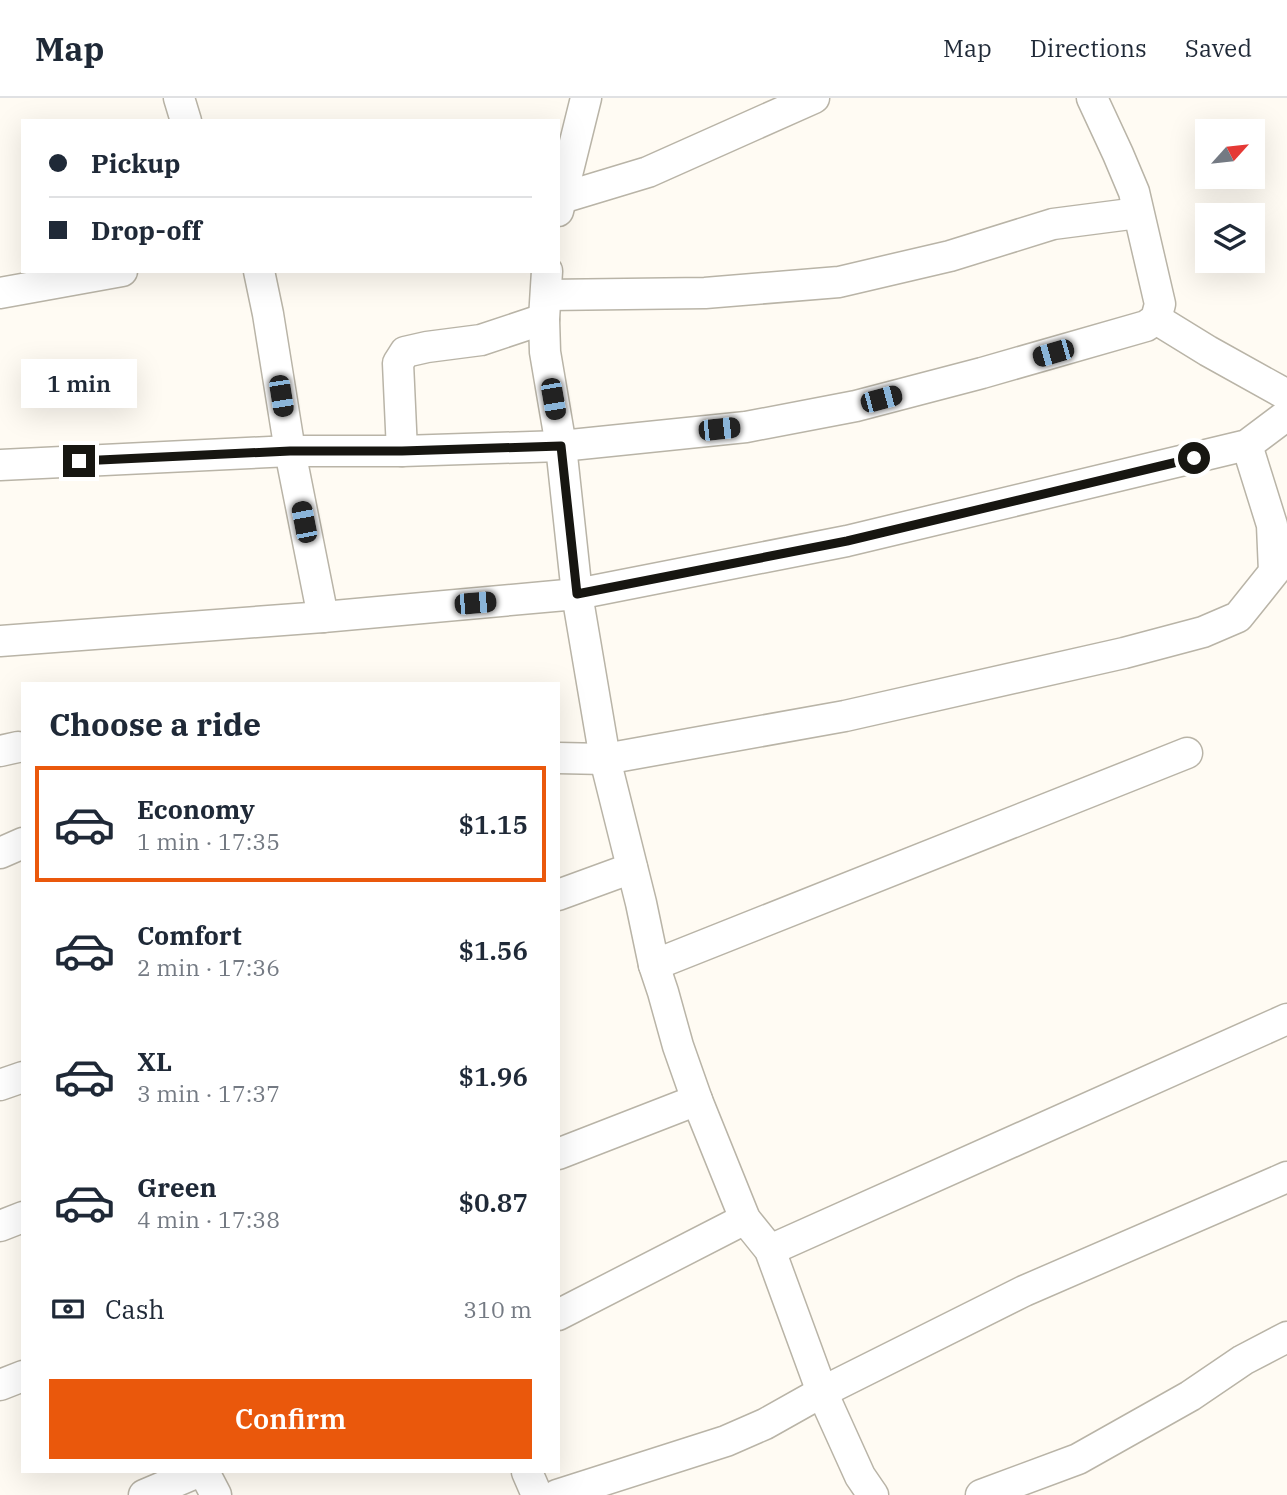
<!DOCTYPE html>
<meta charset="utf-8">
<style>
:root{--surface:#fff;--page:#f6f6f7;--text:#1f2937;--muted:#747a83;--line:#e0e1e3;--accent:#ea580c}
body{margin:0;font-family:"IBM Plex Serif",serif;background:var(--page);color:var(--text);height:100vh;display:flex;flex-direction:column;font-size:26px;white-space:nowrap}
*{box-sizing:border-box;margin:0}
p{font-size:23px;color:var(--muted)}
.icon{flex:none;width:38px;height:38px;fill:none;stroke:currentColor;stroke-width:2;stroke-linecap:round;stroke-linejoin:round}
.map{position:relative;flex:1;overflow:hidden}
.sheet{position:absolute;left:21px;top:584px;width:539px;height:791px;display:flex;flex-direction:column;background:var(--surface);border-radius:0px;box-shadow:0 7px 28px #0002}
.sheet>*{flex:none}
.banner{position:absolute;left:21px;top:21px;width:539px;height:154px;border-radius:0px;box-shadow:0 7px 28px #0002;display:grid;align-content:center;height:154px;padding:0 28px;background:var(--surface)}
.needle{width:46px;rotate:63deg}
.buttons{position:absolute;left:1195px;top:21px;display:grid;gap:14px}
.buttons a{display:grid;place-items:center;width:70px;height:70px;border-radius:0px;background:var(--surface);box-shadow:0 7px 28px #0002;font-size:35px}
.end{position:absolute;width:32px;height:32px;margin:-16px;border:9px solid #171611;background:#fff;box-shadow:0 0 0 4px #fff}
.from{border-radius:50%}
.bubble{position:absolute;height:49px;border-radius:0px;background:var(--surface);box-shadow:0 7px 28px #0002;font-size:23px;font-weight:600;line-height:49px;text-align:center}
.car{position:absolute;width:21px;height:42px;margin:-21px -10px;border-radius:9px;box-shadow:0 0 5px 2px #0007;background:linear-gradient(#222 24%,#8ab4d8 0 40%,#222 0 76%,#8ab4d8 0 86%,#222 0)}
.banner b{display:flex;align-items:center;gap:24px;height:66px;font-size:26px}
.banner b+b{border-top:2px solid var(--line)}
.banner i{width:18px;height:18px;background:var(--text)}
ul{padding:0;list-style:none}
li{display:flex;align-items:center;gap:21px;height:116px;margin:0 14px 10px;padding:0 14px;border:4px solid transparent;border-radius:0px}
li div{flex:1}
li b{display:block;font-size:26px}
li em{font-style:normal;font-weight:600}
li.active{border-color:var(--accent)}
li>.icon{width:63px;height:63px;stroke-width:1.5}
h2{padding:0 28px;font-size:32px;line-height:84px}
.pay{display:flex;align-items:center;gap:18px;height:77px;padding:0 28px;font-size:26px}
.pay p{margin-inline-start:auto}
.button{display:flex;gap:14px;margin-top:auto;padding:14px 28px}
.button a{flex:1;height:80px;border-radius:0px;background:var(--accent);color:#fff;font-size:28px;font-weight:600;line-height:80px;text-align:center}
header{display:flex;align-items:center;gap:42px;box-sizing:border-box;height:98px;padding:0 35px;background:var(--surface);border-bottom:2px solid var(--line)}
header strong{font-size:33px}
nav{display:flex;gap:38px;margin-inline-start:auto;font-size:24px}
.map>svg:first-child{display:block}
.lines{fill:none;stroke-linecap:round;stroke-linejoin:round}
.minor-casing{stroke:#b9b4a7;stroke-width:33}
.minor{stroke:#fff;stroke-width:30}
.route{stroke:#171611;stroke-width:9}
</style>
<header>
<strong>Map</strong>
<nav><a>Map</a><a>Directions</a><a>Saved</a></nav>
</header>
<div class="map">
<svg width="1287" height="1397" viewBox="0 0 1287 1397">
<rect width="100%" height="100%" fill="#fffbf3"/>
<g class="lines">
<defs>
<g id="minor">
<polyline points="179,0 186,23"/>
<polyline points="558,99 562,100 648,74 814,0"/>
<polyline points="558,113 586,0"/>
<polyline points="259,173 268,216 290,353 323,519"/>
<polyline points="547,173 544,221 545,254 561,348 577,496 605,661 641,805 654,867 663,894 678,948 697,1002 745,1121 770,1152 822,1294 860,1378 873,1397"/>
<polyline points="0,195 122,173"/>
<polyline points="547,197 705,195 839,184 950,158 1053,126 1138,115"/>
<polyline points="1156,221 1208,253 1287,297"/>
<polyline points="402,353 398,265 405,254 427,249 481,242 544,221"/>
<polyline points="0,367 290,353 402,353 561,348 746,329 856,308 982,275 1146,228 1156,221 1160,206 1134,94 1118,56 1092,0"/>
<polyline points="0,543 323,519 577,496 847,443 1247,347 1287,317"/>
<polyline points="0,653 18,649"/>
<polyline points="558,660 605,661 845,618 1124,555 1203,534 1238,519 1274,474 1272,427 1247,347"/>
<polyline points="0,755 23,745"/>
<polyline points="558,797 632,770"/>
<polyline points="654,867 1187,655"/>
<polyline points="0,987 23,979"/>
<polyline points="558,1056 697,1002"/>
<polyline points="0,1128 23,1119"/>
<polyline points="770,1152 1287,921"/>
<polyline points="558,1217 745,1121"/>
<polyline points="0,1287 23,1278"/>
<polyline points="204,1374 216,1397"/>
<polyline points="527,1374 537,1397"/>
<polyline points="144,1397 198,1374"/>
<polyline points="557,1397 726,1343 765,1326 822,1294 1024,1193 1287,1079"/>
<polyline points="981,1397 1078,1361 1190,1298 1243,1262 1287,1239"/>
</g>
</defs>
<use href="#minor" class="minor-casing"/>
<use href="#minor" class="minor"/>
</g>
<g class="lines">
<polyline class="route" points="79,363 290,353 402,353 561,348 577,496 847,443 1194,360"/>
</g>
</svg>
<div class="buttons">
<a><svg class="needle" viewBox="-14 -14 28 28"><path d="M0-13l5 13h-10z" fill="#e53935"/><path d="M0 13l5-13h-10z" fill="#747a83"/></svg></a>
<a><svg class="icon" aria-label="layers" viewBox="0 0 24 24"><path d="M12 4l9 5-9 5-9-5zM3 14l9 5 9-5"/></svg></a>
</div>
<i class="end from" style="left:1194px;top:360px"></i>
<i class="end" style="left:79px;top:363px"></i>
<div class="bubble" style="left:21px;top:261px;width:116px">1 min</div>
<i class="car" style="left:1053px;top:255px;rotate:254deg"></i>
<i class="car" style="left:281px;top:298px;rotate:171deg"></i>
<i class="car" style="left:553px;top:301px;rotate:170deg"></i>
<i class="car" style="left:881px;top:301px;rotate:75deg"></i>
<i class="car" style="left:719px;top:331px;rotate:84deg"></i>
<i class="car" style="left:304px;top:424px;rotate:349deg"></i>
<i class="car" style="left:475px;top:505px;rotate:85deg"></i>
<div class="banner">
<b><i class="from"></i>Pickup</b>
<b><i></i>Drop-off</b>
</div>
<section class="sheet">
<h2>Choose a ride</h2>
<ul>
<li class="active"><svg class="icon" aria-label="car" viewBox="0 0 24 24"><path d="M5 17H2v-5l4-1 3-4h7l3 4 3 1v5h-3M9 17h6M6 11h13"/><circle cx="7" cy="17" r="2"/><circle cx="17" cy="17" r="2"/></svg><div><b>Economy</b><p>1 min · 17:35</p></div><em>$1.15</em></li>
<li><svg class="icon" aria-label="car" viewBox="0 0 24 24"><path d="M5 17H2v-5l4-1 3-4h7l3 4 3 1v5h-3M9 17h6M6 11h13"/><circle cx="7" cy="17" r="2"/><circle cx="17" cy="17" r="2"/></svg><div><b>Comfort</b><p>2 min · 17:36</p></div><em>$1.56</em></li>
<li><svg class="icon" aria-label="car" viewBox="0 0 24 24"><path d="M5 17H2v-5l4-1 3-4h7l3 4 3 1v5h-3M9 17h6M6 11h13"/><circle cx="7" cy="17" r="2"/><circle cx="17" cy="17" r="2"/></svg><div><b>XL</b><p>3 min · 17:37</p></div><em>$1.96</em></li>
<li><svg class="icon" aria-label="car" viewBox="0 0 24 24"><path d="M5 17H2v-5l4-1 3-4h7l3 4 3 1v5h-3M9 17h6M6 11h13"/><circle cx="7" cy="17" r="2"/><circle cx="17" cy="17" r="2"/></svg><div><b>Green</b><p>4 min · 17:38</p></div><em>$0.87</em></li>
</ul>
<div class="pay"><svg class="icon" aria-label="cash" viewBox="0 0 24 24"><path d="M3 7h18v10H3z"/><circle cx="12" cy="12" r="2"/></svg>Cash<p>310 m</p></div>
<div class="button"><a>Confirm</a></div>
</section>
</div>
